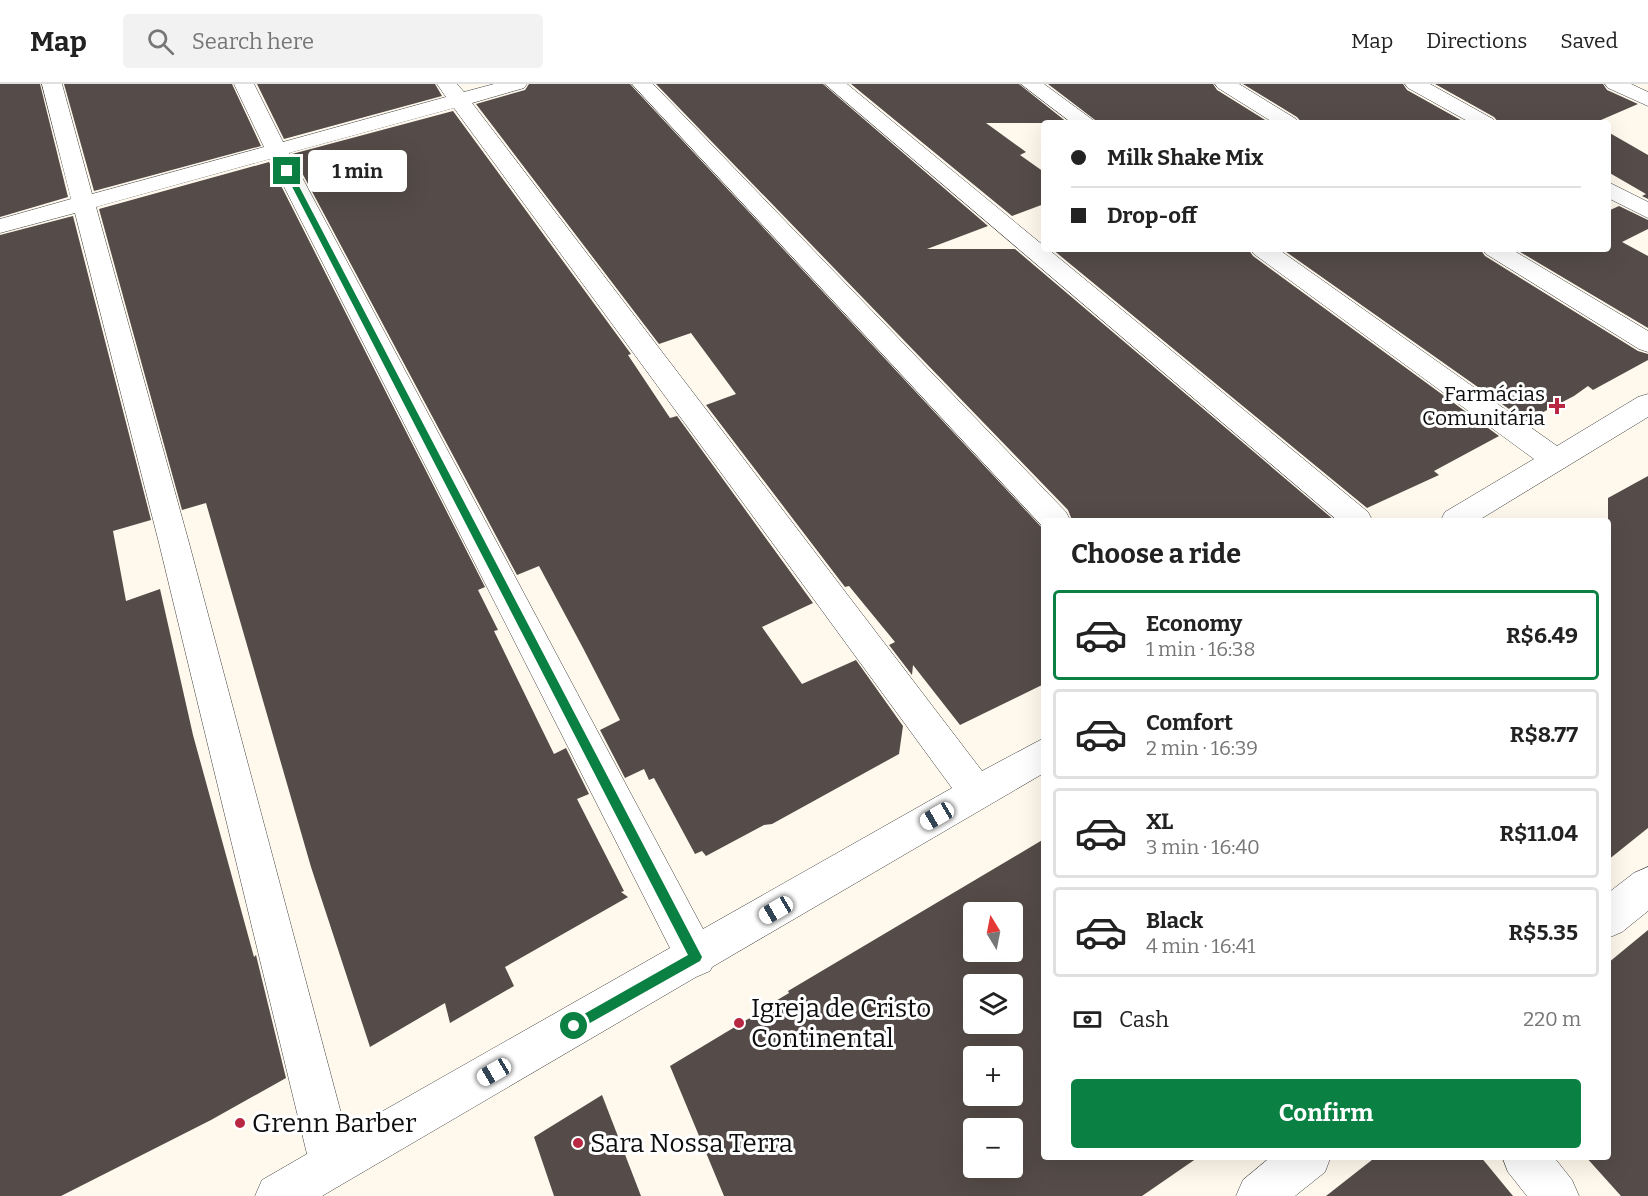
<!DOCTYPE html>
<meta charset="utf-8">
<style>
:root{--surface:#fff;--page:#f2f2f2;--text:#222;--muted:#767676;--line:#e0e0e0;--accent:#0b8043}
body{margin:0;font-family:Bitter,serif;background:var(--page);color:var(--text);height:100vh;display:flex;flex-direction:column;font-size:22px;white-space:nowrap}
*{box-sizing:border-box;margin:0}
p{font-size:20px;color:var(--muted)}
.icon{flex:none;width:33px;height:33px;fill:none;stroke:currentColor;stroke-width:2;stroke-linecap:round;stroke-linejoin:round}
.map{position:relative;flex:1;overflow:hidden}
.details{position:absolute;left:1041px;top:434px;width:570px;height:642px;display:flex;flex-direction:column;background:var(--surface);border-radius:6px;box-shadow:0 6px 24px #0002}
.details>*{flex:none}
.banner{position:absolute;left:1041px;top:36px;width:570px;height:132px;border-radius:6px;box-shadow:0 6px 24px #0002;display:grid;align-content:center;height:132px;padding:0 30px;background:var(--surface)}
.needle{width:39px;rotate:350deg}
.controls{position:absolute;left:963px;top:818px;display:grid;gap:12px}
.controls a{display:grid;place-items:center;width:60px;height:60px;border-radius:6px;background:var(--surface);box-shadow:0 6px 24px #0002;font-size:30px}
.end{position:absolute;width:27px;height:27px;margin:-14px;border:8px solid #0b8043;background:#fff;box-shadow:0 0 0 3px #fff}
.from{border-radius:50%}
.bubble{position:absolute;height:42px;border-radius:6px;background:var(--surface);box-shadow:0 6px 24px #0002;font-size:20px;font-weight:700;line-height:42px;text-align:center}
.car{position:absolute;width:18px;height:36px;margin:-18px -9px;border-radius:8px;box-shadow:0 0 4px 2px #0007;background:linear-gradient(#fff 24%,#345 0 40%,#fff 0 76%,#345 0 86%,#fff 0)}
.banner b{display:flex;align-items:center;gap:21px;height:57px;font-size:22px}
.banner b+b{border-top:2px solid var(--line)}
.banner i{width:15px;height:15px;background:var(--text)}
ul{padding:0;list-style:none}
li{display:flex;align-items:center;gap:18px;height:90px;margin:0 12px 9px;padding:0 18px;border:3px solid var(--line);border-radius:6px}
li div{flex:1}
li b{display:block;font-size:22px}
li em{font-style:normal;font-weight:700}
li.selected{border-color:var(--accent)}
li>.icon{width:54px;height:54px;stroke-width:1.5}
h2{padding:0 30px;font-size:27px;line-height:72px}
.pay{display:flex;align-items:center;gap:15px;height:66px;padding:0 30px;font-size:22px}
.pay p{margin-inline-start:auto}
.button{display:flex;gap:12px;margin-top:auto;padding:12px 30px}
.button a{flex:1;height:69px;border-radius:6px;background:var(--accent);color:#fff;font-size:24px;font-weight:700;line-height:69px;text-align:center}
header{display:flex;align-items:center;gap:36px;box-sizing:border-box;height:84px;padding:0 30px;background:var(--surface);border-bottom:2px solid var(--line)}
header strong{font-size:28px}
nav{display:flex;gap:33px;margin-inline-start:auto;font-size:21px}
.search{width:420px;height:54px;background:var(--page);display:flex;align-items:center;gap:15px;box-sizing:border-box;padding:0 21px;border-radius:6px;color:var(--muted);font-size:22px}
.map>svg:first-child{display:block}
.building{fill:#554c49;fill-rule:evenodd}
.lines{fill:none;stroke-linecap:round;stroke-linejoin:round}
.minor-casing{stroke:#404040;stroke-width:1}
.minor{fill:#fff;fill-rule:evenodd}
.route{fill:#0b8043}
.poi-dot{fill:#b92843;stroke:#fff;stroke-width:2}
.labels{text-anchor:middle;stroke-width:6;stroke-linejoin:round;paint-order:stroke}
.poi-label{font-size:21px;fill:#0d0d0d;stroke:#fff;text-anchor:end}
.near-poi-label{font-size:26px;fill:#0d0d0d;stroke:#fff;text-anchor:start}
</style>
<header>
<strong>Map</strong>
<div class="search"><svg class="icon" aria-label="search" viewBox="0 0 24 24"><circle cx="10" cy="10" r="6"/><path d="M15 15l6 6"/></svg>Search here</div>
<nav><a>Map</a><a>Directions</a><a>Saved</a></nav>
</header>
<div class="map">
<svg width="1648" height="1112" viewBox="0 0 1648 1112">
<rect width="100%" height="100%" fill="#fff9ed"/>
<g class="building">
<polygon points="0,0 40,0 68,113 0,133"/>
<polygon points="64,0 232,0 261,62 94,107"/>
<polygon points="257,0 435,0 442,12 284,55"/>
<polygon points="529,0 630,0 1044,446 1044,600 960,641 913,581 912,591 889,561 895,558 849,502 845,503 706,321 736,310 691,249 659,260 476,20 525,6"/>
<polygon points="656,0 823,0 988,142 927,165 1015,165 1334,436 1072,436 1068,426"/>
<polygon points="851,0 1019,0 1068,39 986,39 1026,68 1020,71 1044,88 1044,120 1012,132"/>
<polygon points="1048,0 1213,0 1217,6 1270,39 1099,39"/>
<polygon points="1243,0 1403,0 1407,6 1466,39 1302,39 1297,33"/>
<polygon points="1435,0 1603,0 1607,6 1638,20 1594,39 1499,39 1494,33"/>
<polygon points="453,27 631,270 628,271 670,334 677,332 813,519 762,543 802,600 856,576 903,642 899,670 772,740 764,741 706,772 702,767 695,770 654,694 649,696 644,685 625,694 600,646 620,636 583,564 539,482 517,491 292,70"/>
<polygon points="1608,48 1648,71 1648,115 1642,112 1646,110 1608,88"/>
<polygon points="269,78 485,503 478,506 498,546 494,547 554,670 566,664 589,710 577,715 624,807 621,808 628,813 505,883 514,902 450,939 445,919 370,963 311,783 206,419 182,426 99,125"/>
<polygon points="1619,122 1648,136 1648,145 1622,158 1648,172 1648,244 1515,165 1608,165 1608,127"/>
<polygon points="73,132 151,436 113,447 126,517 160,505 193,651 254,873 256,871 286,994 211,1036 61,1112 0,1112 0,151"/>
<polygon points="1052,165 1248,165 1253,172 1499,352 1434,387 1439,391 1367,424"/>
<polygon points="1282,165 1480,165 1485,172 1638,267 1648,270 1648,276 1593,306 1588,302 1574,312 1526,337"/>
<polygon points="1648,392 1648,744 1608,776 1608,414"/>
<path d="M1044 755V1072H1200L1142 1112H724L670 982 768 923 784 935 774 918 789 909 788 907ZM974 828H1012V867H974ZM974 900H1012V939H974ZM974 972H1012V1011H974ZM974 1044H1012V1083H974Z"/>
<polygon points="1648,846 1648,1112 1621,1112 1585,1072 1608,1072 1608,879"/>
<polygon points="602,1011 641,1112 554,1112 534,1053"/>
<polygon points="1377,1072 1480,1072 1513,1112 1326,1112"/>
</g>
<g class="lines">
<defs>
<g id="minor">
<path d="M42 0H62L92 110 264 63 234 0H254L283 58 446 13 437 0H457L464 8 494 0H527L524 4 472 19 982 687 1044 654V689L712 883 710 887 696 893 322 1112H255L262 1096 307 1070 159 459 75 129 0 149V135L71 115ZM454 24 952 704 703 845 289 69ZM270 75 670 864 346 1048 189 459 96 123Z"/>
<polygon points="632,0 653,0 1066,428 1070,436 1044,436 1044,444"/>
<polygon points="825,0 847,0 1044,162 1044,165 1048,165 1368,428 1372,436 1337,436"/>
<polygon points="1021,0 1044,0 1097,39 1072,39"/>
<polygon points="1215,0 1239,0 1296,35 1300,39 1274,39 1218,4"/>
<polygon points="1405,0 1430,0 1493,35 1497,39 1471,39 1408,4"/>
<polygon points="1605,0 1631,0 1648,8 1648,22 1608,4"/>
<polygon points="1608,98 1648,118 1648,134 1608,114"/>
<polygon points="1250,165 1278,165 1557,362 1638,313 1648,310 1648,333 1479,436 1441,436 1445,428 1534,375 1254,170"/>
<polygon points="1482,165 1511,165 1648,247 1648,268 1639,265 1486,170"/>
<polygon points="1648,783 1648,827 1622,848 1608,854 1608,809 1634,789"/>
<polygon points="1272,1072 1331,1072 1325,1088 1295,1112 1236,1112 1243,1096"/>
<polygon points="1502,1072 1553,1072 1572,1096 1579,1112 1527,1112 1508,1088"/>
</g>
</defs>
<use href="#minor" class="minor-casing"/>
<use href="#minor" class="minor"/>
</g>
<polygon class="route" points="287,85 291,87 702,873 700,877 574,948 570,947 568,942 570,938 688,871 284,87"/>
<g class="poi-dot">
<path d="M1554 313h6v6h6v6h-6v6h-6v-6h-6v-6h6z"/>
<circle cx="739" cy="939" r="6"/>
<circle cx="240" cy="1039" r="6"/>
<circle cx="578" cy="1059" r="6"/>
</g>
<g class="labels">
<g class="poi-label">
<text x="1545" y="317">Farmácias<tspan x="1545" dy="24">Comunitária</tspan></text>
</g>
<g class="near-poi-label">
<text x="751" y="933">Igreja de Cristo<tspan x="751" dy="30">Continental</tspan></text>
<text x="252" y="1048">Grenn Barber</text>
<text x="590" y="1068">Sara Nossa Terra</text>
</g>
</g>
</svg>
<div class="controls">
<a><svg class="needle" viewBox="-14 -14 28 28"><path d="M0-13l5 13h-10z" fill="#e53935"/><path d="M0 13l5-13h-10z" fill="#767676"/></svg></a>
<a><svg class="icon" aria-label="layers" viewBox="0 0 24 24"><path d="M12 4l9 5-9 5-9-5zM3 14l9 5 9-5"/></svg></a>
<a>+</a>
<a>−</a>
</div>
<i class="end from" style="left:574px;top:942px"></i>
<i class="end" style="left:287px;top:87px"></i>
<div class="bubble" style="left:308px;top:66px;width:99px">1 min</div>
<i class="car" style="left:937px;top:732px;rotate:240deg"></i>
<i class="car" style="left:776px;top:826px;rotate:240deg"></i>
<i class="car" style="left:494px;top:988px;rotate:240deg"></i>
<div class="banner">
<b><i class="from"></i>Milk Shake Mix</b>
<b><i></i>Drop-off</b>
</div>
<section class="details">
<h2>Choose a ride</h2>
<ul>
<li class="selected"><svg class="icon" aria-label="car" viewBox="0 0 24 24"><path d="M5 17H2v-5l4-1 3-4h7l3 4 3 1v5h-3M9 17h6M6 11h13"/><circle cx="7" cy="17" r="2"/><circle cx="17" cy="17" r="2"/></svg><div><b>Economy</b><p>1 min · 16:38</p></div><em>R$6.49</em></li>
<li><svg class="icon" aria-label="car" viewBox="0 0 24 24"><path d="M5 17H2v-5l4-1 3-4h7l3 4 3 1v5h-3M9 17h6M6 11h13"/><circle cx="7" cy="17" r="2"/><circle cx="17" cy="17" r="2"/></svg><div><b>Comfort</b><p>2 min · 16:39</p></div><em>R$8.77</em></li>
<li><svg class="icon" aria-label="car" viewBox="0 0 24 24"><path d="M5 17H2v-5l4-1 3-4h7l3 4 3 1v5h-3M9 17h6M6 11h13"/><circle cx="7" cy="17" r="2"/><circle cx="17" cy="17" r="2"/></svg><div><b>XL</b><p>3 min · 16:40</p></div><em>R$11.04</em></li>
<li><svg class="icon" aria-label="car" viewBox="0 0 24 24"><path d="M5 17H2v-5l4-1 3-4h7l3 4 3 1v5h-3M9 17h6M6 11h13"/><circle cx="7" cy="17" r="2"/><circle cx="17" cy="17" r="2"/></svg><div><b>Black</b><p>4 min · 16:41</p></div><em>R$5.35</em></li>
</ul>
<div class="pay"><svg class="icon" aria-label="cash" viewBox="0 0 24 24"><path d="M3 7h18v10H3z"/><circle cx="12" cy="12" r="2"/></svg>Cash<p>220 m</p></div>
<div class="button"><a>Confirm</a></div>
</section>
</div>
